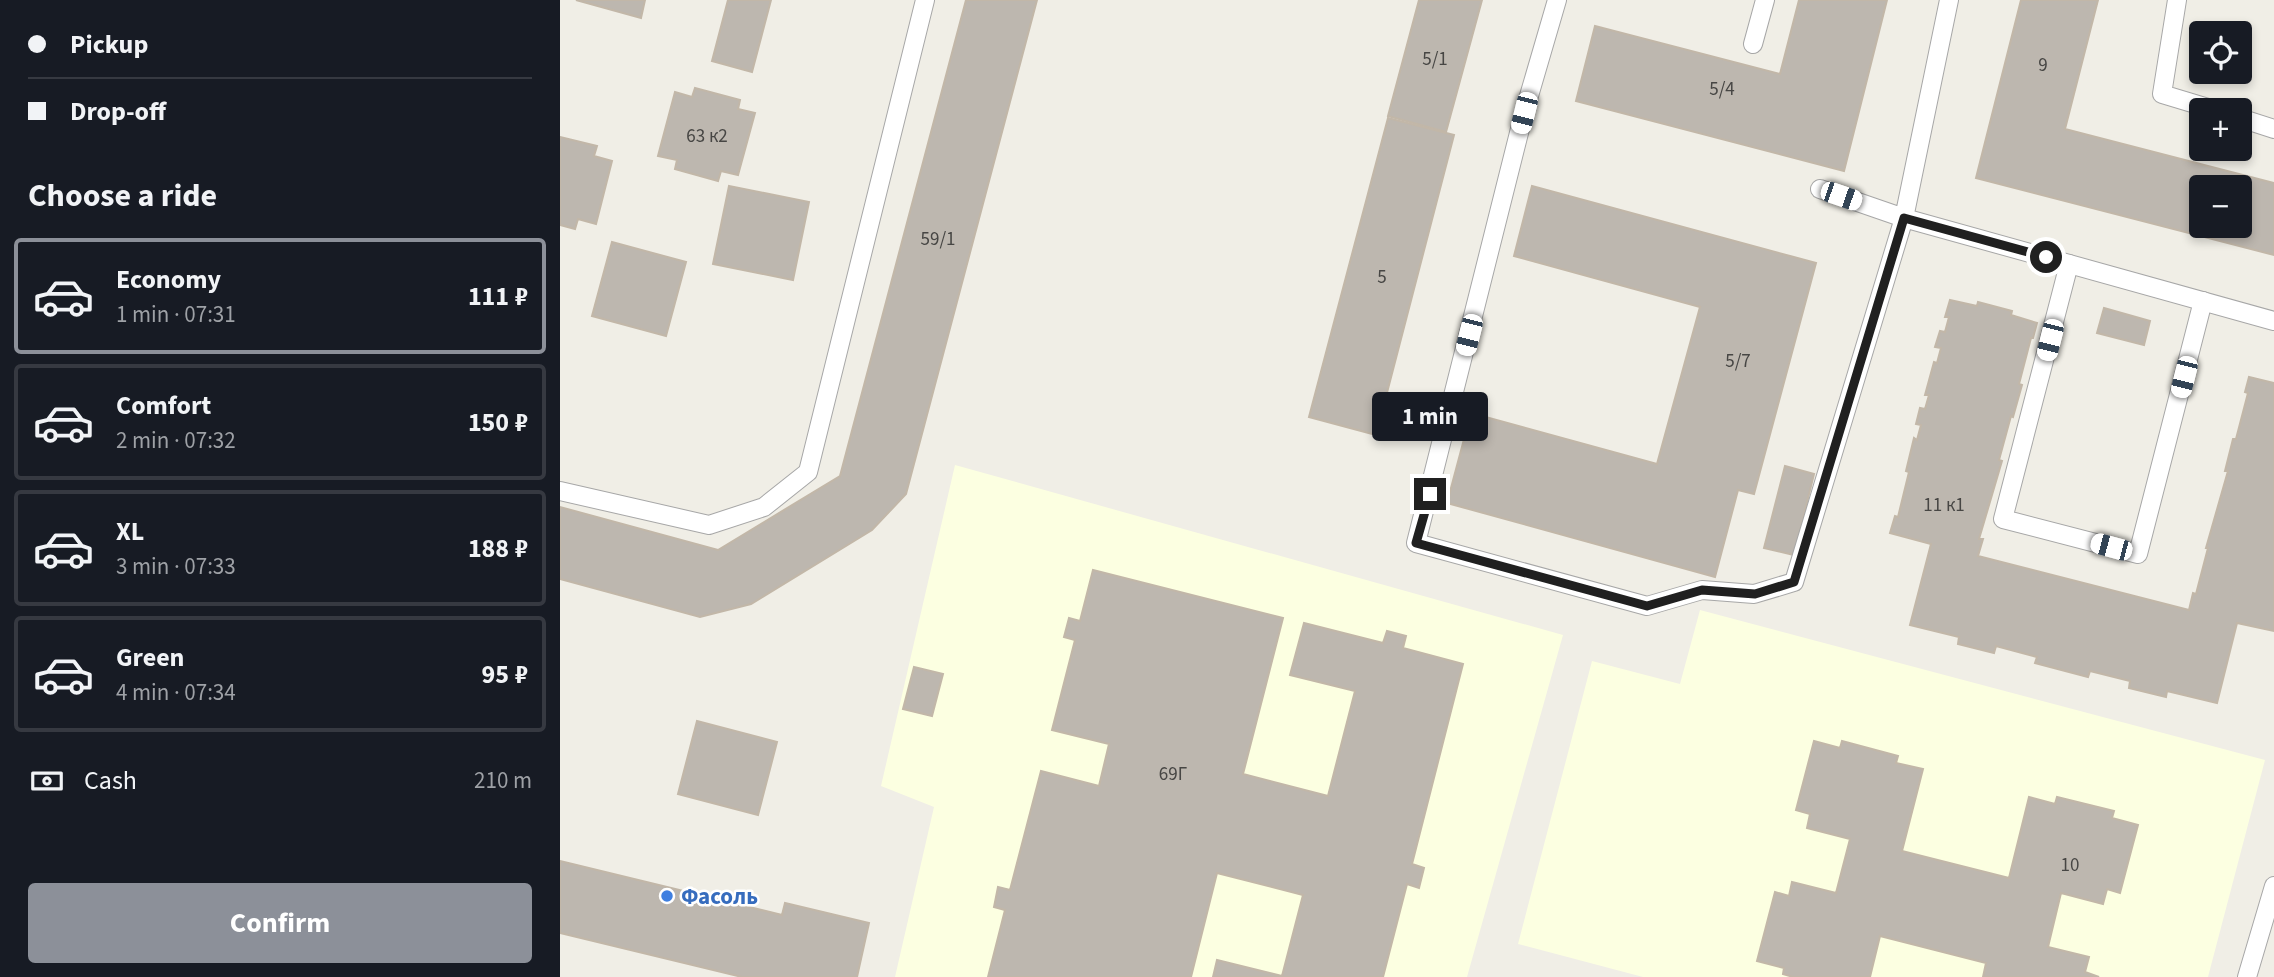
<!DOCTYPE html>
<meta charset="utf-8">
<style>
:root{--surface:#171b24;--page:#20242c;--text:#f1f3f6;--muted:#9ea1a6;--line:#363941;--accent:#8c9099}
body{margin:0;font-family:"Source Sans 3",sans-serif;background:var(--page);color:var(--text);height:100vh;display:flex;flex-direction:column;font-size:26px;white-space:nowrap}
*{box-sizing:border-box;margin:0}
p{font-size:23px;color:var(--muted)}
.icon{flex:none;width:38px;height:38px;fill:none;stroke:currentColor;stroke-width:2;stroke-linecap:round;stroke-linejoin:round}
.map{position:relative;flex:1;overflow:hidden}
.sheet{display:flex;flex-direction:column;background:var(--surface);width:560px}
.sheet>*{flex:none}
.top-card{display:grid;align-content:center;height:154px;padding:0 28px;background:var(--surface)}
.fabs{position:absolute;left:1629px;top:21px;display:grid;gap:14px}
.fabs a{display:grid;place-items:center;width:63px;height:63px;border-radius:7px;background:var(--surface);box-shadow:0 4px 10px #0003;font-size:35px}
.end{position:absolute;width:32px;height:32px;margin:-16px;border:9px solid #202020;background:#fff;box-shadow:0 0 0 4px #fff}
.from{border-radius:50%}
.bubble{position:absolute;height:49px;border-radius:7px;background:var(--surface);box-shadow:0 4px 10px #0003;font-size:23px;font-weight:700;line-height:49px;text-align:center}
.car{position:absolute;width:21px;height:42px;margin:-21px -10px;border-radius:9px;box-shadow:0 0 5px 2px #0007;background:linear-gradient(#fff 24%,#345 0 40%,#fff 0 76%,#345 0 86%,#fff 0)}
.top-card b{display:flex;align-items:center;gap:24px;height:66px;font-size:26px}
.top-card b+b{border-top:2px solid var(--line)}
.top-card i{width:18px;height:18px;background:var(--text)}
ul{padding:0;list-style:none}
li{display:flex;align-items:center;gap:21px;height:116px;margin:0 14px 10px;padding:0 14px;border:4px solid var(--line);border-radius:7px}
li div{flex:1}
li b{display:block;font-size:26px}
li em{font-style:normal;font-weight:700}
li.selected{border-color:var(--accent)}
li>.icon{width:63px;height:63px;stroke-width:1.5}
h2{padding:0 28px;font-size:32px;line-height:84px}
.pay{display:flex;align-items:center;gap:18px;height:77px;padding:0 28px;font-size:26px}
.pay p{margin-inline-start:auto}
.action{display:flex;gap:14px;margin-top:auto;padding:14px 28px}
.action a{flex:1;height:80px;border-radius:7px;background:var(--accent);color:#fff;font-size:28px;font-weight:700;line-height:80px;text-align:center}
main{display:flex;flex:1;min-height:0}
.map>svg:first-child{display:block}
.education{fill:#fcffe1}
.building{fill:#bdb7af;stroke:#c2b7a8;stroke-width:2;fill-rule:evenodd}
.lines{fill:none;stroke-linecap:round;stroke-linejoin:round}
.service-casing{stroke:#a7a7a7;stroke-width:20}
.service{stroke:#fff;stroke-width:18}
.route{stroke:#202020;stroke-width:9}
.shop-dot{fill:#3f7fe0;stroke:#fff;stroke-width:2.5}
.labels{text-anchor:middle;stroke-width:5;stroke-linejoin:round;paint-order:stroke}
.number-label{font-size:19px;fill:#474644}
.shop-label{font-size:23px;font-weight:bold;fill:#366cbe;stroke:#fff;text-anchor:start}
</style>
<main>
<section class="sheet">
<div class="top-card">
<b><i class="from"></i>Pickup</b>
<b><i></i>Drop-off</b>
</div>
<h2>Choose a ride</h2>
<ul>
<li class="selected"><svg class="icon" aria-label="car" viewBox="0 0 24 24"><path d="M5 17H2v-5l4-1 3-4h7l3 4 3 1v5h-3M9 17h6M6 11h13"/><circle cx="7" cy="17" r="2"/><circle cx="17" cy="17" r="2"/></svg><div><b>Economy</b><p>1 min · 07:31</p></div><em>111 ₽</em></li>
<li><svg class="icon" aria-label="car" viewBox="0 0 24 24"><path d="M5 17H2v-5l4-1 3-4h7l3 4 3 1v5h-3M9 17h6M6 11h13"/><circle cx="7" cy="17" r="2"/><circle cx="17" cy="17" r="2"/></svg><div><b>Comfort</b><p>2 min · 07:32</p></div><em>150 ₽</em></li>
<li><svg class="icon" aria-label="car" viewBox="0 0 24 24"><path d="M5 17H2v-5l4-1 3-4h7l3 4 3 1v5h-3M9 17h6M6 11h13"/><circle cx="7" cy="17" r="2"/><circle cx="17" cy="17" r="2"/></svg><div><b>XL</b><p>3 min · 07:33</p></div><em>188 ₽</em></li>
<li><svg class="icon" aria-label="car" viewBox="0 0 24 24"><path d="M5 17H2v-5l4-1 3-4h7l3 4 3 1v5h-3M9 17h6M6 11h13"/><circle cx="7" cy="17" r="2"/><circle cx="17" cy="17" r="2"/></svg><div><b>Green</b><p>4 min · 07:34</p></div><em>95 ₽</em></li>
</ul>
<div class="pay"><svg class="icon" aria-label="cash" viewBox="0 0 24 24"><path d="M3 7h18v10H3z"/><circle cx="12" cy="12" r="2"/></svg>Cash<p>210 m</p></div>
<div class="action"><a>Confirm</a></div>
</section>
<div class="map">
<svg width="1714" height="977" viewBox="0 0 1714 977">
<rect width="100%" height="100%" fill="#f0eee6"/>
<g class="education">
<polygon points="395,465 1003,635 907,977 335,977 374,807 321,786"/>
<polygon points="1140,610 1705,760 1648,977 1083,977 958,944 1032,661 1120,684"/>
</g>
<g class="building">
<polygon points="16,0 85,0 81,18"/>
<polygon points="168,0 211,0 192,72 152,61"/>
<polygon points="406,0 477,0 346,494 312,530 191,604 140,617 0,579 0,507 158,550 280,476"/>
<polygon points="859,0 922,0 886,132 828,116"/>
<polygon points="1239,0 1327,0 1284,171 1016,101 1035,26 1220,74"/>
<path d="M1461 0H1538L1505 129 1714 183V255L1416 178ZM1642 187H1680V226H1642Z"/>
<polygon points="135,88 180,100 178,109 195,113 178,175 161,171 158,181 115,169 117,160 98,156 115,92 132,97"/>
<polygon points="828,118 894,135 816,435 749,417"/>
<polygon points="0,137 37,146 34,156 52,161 36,224 18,219 15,229 0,225"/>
<polygon points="169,186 249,202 233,280 153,264"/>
<polygon points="972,186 1256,263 1194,494 1178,490 1155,577 887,503 911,413 1097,464 1140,307 954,256"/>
<polygon points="52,242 126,262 106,336 32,316"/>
<polygon points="1390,300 1417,306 1418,302 1452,311 1451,315 1477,323 1473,338 1471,338 1459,384 1462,385 1453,417 1451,416 1439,460 1442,461 1419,539 1423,539 1418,556 1629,610 1633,593 1636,594 1648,548 1646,548 1668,471 1665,471 1673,439 1676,439 1688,393 1685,392 1689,377 1714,383 1714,631 1677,623 1657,703 1607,691 1606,697 1569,688 1570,681 1530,671 1528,677 1475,663 1477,657 1436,646 1434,653 1398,644 1399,637 1350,625 1371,544 1330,533 1335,516 1338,517 1349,472 1346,471 1354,438 1357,440 1361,425 1356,424 1360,408 1365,409 1369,395 1365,395 1374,362 1377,363 1381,348 1375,347 1380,331 1385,332 1389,317 1385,317"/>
<polygon points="1544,308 1590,321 1584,345 1537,333"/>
<polygon points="1225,466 1254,474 1234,555 1204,548"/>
<polygon points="533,570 723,618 683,774 768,796 795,691 730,675 744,623 823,643 827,631 846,636 843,648 903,664 852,864 864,868 859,888 847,884 823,977 653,977 657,960 722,976 743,895 657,873 631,977 428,977 445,910 434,907 438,887 450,890 481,771 539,786 549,744 492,730 515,640 504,637 509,618 520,621"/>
<polygon points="354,667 383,674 372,716 343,709"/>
<polygon points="137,721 217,742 198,815 118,794"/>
<polygon points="1254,741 1280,748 1282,741 1338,756 1336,763 1363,769 1342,851 1449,878 1469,797 1495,804 1497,797 1554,811 1552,818 1578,825 1560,893 1547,889 1543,904 1501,893 1488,947 1529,957 1525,972 1539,977 1423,977 1426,963 1320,936 1310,977 1233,977 1223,974 1224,968 1197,961 1215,892 1229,896 1232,882 1276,893 1290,839 1247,828 1250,814 1236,810"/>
<polygon points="0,861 222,915 225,903 309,923 297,977 182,977 0,933"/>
</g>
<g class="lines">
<defs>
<g id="service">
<polyline points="997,0 964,113 856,543 1087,606 1142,590 1194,594 1234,582 1344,218 1714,321"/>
<polyline points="1617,0 1602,94 1655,110"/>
<polyline points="1193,44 1205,0"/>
<polyline points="1680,118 1714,129"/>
<polyline points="1260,189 1344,218 1389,0"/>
<polyline points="1509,264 1443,519 1578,554 1643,301"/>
<polyline points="0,491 149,525 204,507 248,472 365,0"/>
<polyline points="1687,977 1714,886"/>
</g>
</defs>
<use href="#service" class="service-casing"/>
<use href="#service" class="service"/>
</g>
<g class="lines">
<polyline class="route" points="870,494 856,543 1087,606 1142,590 1195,594 1234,582 1344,218 1486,257"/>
</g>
<circle class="shop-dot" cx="107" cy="896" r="7"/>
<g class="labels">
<g class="number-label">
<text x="875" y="65">5/1</text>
<text x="1483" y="71">9</text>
<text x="1162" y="95">5/4</text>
<text x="147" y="142">63 к2</text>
<text x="378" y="245">59/1</text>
<text x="822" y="283">5</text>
<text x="1178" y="367">5/7</text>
<text x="1384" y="511">11 к1</text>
<text x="613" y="780">69Г</text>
<text x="1510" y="871">10</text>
</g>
<g class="shop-label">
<text x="121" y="904">Фасоль</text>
</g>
</g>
</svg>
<div class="fabs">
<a><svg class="icon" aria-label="locate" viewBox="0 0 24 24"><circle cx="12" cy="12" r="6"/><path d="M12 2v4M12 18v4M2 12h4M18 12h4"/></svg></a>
<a>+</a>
<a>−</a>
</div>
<i class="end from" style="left:1486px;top:257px"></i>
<i class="end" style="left:870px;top:494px"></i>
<div class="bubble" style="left:812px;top:392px;width:116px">1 min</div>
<i class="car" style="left:964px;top:113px;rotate:194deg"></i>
<i class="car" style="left:1281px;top:196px;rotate:109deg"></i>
<i class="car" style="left:909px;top:335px;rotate:194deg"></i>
<i class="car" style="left:1490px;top:340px;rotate:194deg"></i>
<i class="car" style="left:1624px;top:377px;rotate:194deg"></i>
<i class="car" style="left:1551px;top:547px;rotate:285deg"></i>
</div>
</main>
